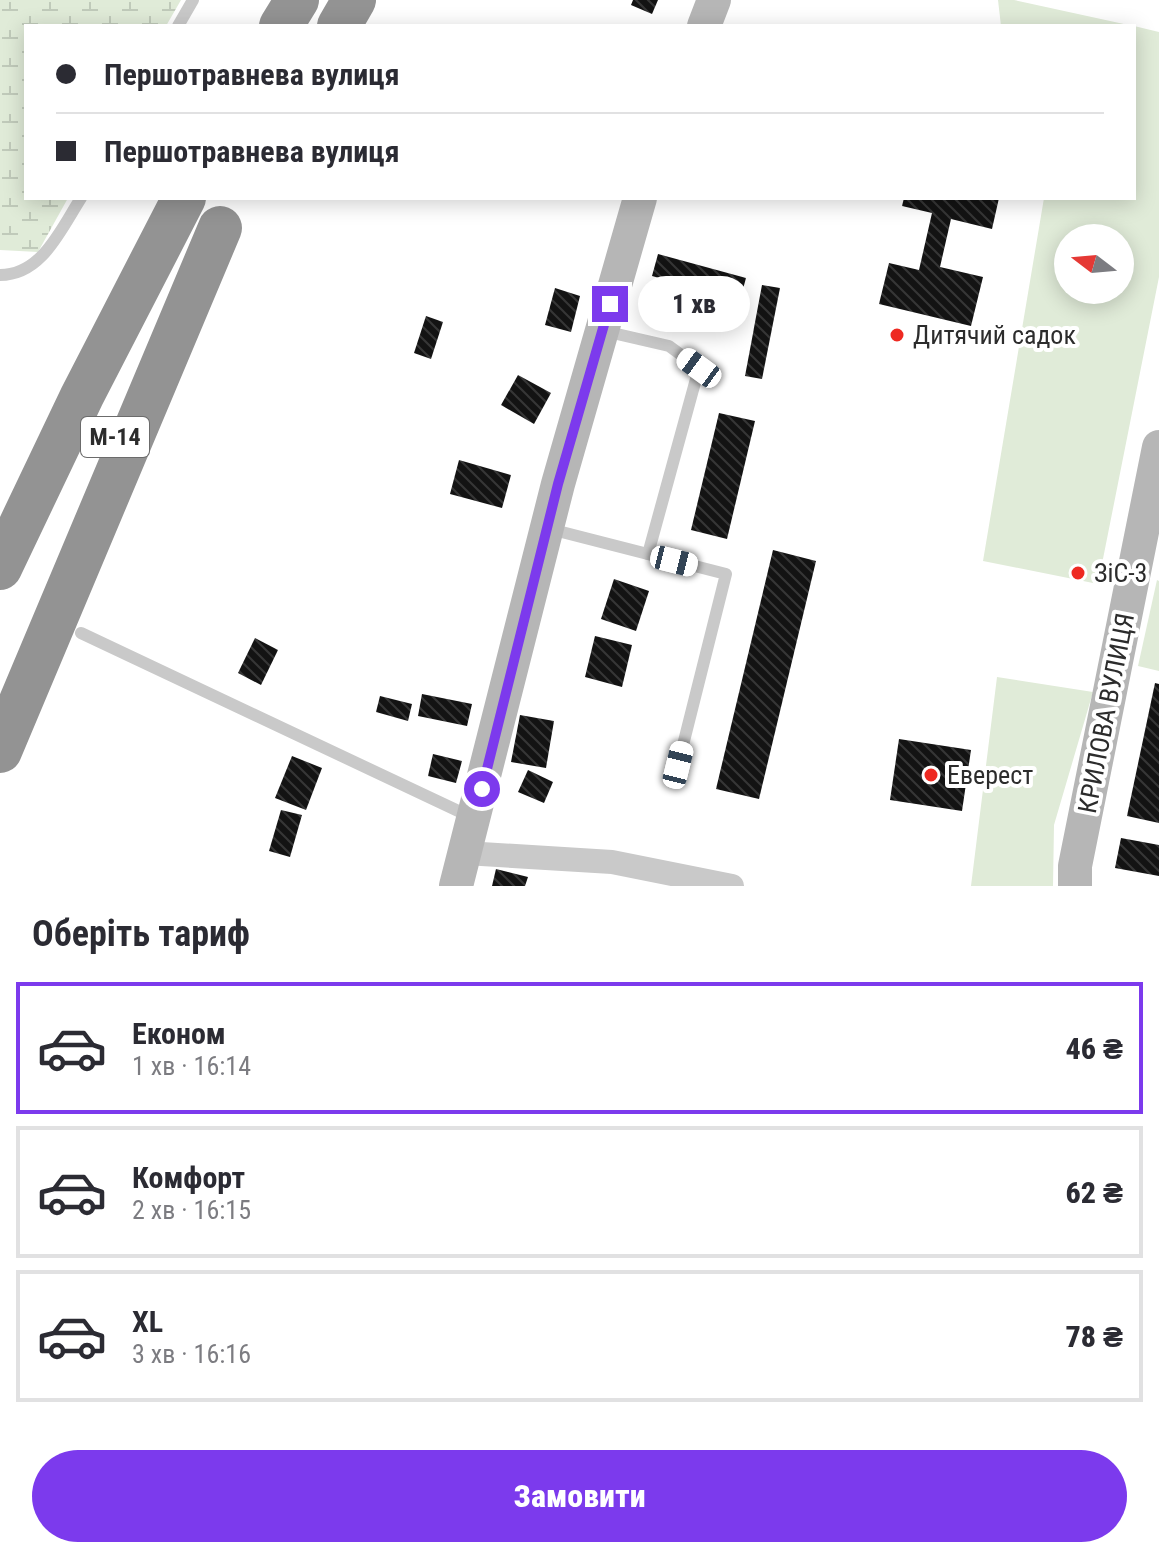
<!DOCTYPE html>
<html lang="uk">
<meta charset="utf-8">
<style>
:root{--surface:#fff;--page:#f2f2f3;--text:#2b2b33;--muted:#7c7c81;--line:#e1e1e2;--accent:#7c3aed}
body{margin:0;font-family:"Roboto Condensed",sans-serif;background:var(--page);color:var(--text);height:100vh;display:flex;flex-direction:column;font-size:30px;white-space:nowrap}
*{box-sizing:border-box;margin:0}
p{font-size:26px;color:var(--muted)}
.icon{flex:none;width:44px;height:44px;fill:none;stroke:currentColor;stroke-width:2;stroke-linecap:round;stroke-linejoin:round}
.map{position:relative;height:886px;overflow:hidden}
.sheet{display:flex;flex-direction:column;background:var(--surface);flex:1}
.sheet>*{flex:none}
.top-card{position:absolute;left:24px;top:24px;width:1112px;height:176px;border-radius:0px;box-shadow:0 4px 20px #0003;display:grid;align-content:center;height:176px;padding:0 32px;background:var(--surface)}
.needle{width:52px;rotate:286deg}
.buttons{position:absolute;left:1054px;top:224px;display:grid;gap:16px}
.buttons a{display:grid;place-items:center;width:80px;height:80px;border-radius:50%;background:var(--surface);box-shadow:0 4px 20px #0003;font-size:40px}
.end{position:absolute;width:36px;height:36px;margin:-18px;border:10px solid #7c3aed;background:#fff;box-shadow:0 0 0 4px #fff}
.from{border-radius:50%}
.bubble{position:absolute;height:56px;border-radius:28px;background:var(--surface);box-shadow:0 4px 20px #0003;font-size:26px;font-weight:800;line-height:56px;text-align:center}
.car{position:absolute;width:24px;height:48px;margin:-24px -12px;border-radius:10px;box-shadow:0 0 6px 2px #0007;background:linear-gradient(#fff 24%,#345 0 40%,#fff 0 76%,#345 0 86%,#fff 0)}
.top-card b{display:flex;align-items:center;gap:28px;height:76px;font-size:30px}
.top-card b+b{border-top:2px solid var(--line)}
.top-card i{width:20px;height:20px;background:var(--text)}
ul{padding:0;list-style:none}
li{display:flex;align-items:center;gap:24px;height:132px;margin:0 16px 12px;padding:0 16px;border:4px solid var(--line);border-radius:0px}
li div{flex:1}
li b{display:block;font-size:30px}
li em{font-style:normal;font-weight:800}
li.active{border-color:var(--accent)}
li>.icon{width:72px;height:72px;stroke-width:1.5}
h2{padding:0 32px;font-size:36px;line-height:96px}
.action{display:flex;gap:16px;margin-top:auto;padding:16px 32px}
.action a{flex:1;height:92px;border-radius:48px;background:var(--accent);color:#fff;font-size:32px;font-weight:800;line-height:92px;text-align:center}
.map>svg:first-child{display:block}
.wetland{fill:url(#wetland-marsh)}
.park{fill:#e0ebd8;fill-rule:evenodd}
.building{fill:url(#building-back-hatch)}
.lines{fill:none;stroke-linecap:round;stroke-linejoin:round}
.lane{stroke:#c9c9c9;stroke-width:12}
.street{stroke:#c9c9c9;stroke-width:24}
.secondary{stroke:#b6b6b6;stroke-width:34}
.highway{stroke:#939393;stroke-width:44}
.route{stroke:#7c3aed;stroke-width:10}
.poi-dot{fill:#ee2a22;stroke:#fff;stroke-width:3}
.labels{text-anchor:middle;stroke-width:8;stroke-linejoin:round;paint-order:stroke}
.shield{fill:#fff;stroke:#6b6b6b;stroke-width:2}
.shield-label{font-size:24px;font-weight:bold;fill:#2c2c2c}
.poi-label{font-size:26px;fill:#2c2c2c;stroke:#fff;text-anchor:start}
.street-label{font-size:26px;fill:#2c2c2c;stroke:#fff}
</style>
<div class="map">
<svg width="1159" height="886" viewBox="0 0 1159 886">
<defs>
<pattern id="wetland-marsh" width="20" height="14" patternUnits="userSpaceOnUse" patternTransform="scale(2)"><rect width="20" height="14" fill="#e0ebd8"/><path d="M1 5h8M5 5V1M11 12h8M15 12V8" fill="none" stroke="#c0caba"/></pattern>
<pattern id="building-back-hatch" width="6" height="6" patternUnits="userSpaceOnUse" patternTransform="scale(2)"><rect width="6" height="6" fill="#131313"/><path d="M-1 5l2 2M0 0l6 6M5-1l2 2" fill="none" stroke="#363636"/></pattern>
</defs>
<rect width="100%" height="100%" fill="#fff"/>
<polygon class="wetland" points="0,0 181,0 166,26 26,26 26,198 68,198 38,252 0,250"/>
<g class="park">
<polygon points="998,0 1014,0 1133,26 1001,26"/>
<path d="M1134 26 1159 32V277L1098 584 983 561 1044 198H1134ZM1120 238V290H1068V238Z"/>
<polygon points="1157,580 1159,581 1159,671 1138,666"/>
<polygon points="997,677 1093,692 1054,825 1053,886 971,886"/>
</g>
<g class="building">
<polygon points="633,0 658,0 652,14 631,5"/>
<polygon points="904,198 999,198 992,229 951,219 940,267 983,277 971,326 879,304 889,263 919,270 932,213 902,206"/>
<polygon points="658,254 746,278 740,300 652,276"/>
<polygon points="762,285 780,288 762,379 745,376"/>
<polygon points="555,288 580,296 571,332 545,325"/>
<polygon points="426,316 443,322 431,359 414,353"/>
<polygon points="518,375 551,393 534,424 501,405"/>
<polygon points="719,413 755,421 727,539 691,530"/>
<polygon points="459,460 511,475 502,508 450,494"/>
<polygon points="773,550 816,561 759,799 716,789"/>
<polygon points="614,579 649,591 636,631 601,619"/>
<polygon points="595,636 632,645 622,687 585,677"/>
<polygon points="255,638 278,650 261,685 238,673"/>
<polygon points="1155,683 1159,684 1159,823 1127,816"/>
<polygon points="422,694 472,704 467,726 418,716"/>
<polygon points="380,696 412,704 408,721 376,712"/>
<polygon points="520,715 554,721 546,768 511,762"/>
<polygon points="899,739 971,750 962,811 890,800"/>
<polygon points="433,754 462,761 456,783 428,776"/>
<polygon points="292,756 322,768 306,810 275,798"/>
<polygon points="528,770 553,782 544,803 518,792"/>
<polygon points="281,810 302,815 290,857 269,851"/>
<polygon points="1121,838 1159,845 1159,876 1115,868"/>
<polygon points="496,869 528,877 525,886 492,886"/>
</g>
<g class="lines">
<g class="lane">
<polyline points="178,26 193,0"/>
<path d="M0 275C42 275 61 229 81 198"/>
<polyline points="604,331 669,346 699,368 648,554"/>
<polyline points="550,529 726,574 678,765"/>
<polyline points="81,633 471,817"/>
</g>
<polyline class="street" points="465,853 612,862 732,886"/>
<g class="secondary">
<polyline points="704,26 714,0"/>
<polyline points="456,886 558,484 640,198"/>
<polyline points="1075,886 1075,866 1159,447"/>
</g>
<g class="highway">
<polyline points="281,26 297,0"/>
<polyline points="339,26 354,0"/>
<polyline points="0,568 82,396 184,198"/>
<polyline points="0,751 220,228"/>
</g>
</g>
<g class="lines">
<polyline class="route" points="482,789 558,484 610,304"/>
</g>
<g class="poi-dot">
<circle cx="897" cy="335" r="8"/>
<circle cx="1078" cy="573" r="8"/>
<circle cx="931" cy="775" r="8"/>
</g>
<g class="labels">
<rect class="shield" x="81" y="417" width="68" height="40" rx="6"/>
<g class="shield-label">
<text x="115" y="445">М-14</text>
</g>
<g class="poi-label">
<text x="913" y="344">Дитячий садок</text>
<text x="1094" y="582">ЗіС-3</text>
<text x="947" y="784">Еверест</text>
</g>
<g class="street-label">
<text transform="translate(1106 713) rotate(-79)" y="9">КРИЛОВА ВУЛИЦЯ</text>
</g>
</g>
</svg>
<div class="buttons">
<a><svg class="needle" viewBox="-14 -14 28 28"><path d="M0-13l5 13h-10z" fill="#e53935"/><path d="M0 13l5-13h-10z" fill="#7c7c81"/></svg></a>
</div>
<i class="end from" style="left:482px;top:789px"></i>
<i class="end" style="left:610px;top:304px"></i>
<div class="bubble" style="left:638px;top:276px;width:112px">1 хв</div>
<i class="car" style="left:699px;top:368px;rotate:306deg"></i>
<i class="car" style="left:674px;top:561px;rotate:104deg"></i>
<i class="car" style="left:678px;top:765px;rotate:14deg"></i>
<div class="top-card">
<b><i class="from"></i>Першотравнева вулиця</b>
<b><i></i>Першотравнева вулиця</b>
</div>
</div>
<section class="sheet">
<h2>Оберіть тариф</h2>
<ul>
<li class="active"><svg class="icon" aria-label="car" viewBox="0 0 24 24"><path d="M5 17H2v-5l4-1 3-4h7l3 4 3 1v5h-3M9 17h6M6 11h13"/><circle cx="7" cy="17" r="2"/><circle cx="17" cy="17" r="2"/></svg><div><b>Економ</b><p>1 хв · 16:14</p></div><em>46 ₴</em></li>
<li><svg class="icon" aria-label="car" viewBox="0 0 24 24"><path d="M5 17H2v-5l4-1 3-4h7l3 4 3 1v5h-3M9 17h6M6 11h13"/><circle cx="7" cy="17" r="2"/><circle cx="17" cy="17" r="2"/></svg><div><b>Комфорт</b><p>2 хв · 16:15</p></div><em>62 ₴</em></li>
<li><svg class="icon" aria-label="car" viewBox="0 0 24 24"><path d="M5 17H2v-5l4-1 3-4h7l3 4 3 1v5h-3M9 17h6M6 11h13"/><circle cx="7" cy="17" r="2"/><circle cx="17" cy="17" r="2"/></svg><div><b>XL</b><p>3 хв · 16:16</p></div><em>78 ₴</em></li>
</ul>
<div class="action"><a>Замовити</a></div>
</section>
